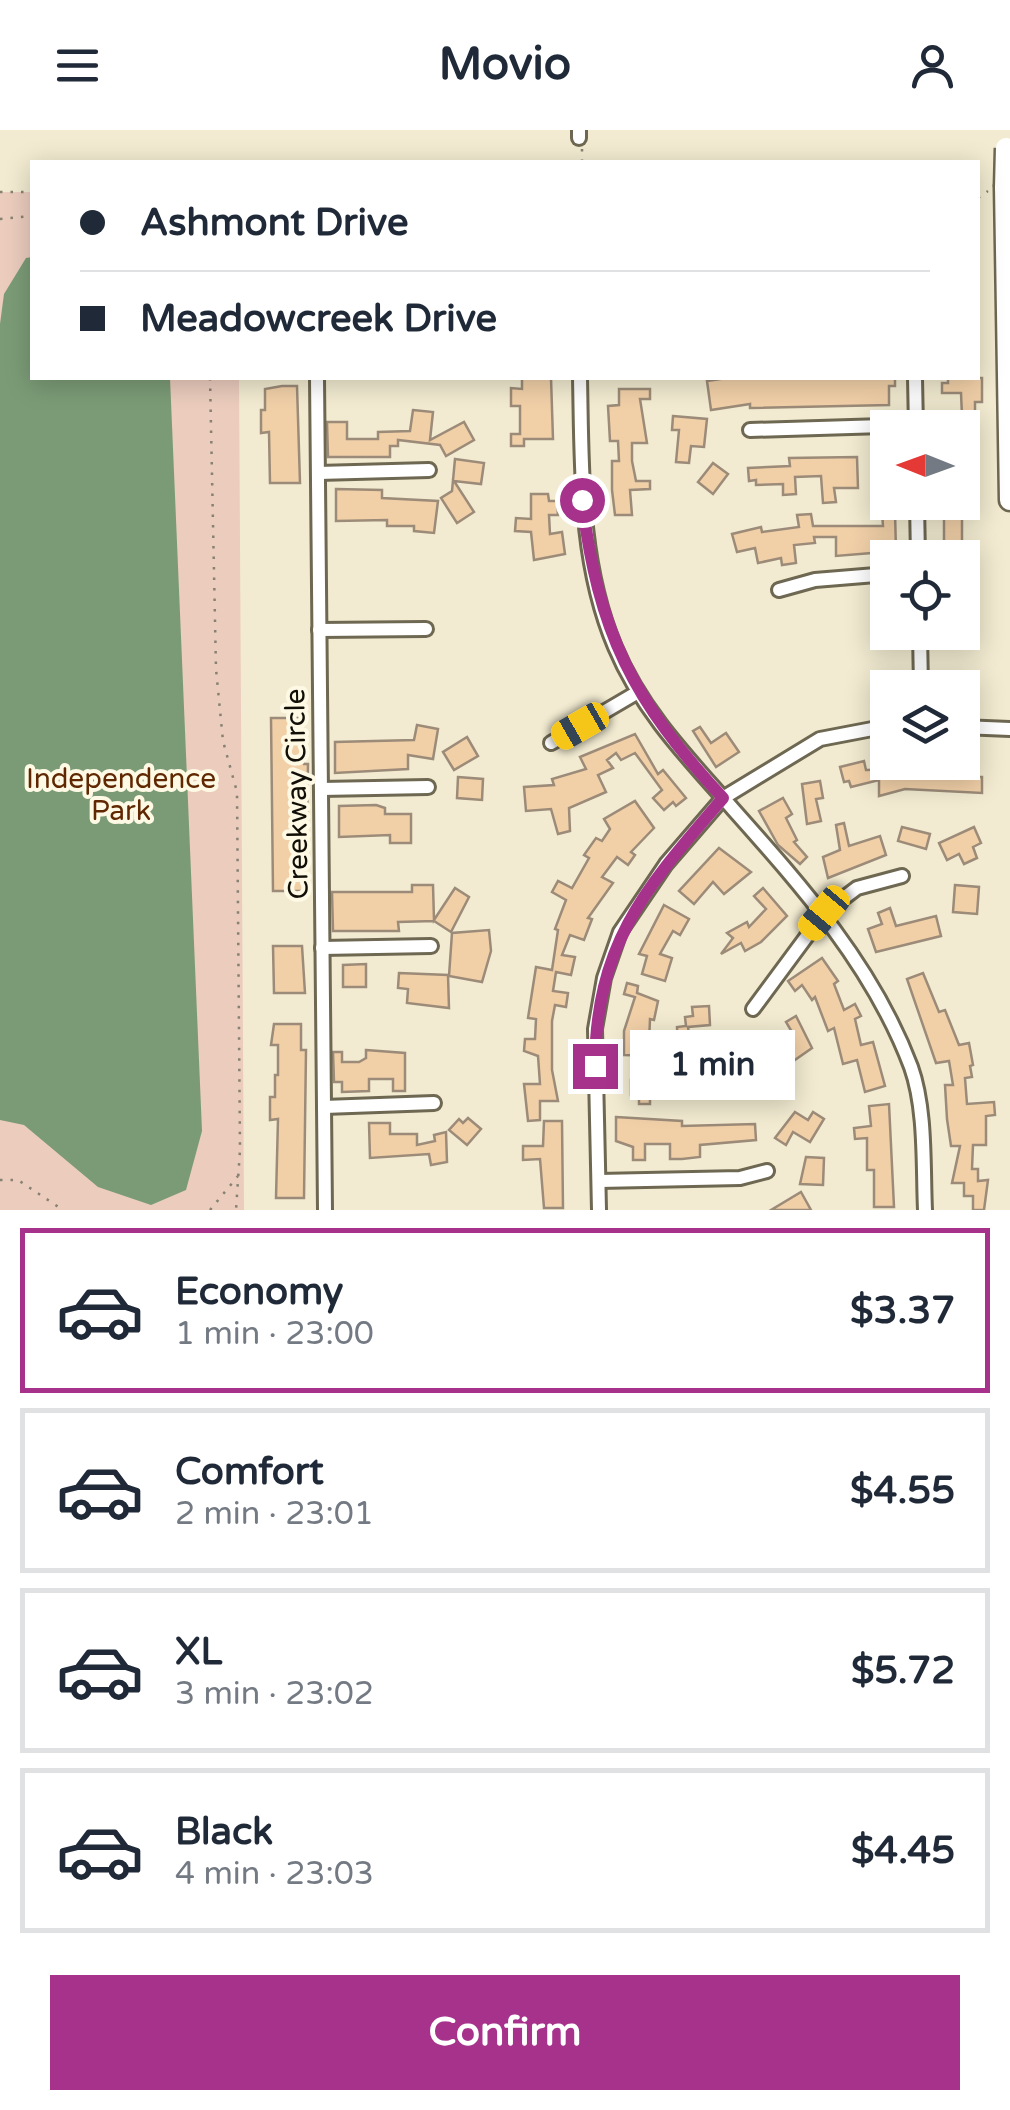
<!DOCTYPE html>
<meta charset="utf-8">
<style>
:root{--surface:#fff;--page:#f2f2f3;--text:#1f2937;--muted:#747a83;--line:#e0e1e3;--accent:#a6328c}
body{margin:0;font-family:"Varela Round",sans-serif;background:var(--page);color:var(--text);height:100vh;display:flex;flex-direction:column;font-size:38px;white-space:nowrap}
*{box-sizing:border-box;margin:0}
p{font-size:32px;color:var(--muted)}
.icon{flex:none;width:55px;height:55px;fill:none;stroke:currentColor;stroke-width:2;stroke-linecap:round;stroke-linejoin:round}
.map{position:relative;height:1080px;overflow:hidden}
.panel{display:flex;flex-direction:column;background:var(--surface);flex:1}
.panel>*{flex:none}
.hud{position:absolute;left:30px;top:30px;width:950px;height:220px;border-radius:0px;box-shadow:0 5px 25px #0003;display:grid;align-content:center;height:220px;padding:0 50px;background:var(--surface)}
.needle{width:65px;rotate:271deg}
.controls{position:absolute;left:870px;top:280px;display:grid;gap:20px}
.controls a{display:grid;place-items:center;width:110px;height:110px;border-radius:0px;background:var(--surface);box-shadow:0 5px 25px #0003;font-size:50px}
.end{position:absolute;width:45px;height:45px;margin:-22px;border:12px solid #a6328c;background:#fff;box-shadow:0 0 0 5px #fff}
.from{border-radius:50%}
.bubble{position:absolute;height:70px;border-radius:0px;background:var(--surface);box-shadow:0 5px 25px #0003;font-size:32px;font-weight:800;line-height:70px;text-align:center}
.car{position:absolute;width:30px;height:60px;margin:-30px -15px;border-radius:12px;box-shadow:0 0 8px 2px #0007;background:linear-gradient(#f5c518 24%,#345 0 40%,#f5c518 0 76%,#345 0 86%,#f5c518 0)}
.hud b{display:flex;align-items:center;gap:35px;height:95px;font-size:38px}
.hud b+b{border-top:2px solid var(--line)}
.hud i{width:25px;height:25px;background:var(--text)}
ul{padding:18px 0 0;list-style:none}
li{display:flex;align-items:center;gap:30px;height:165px;margin:0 20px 15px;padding:0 30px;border:5px solid var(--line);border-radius:0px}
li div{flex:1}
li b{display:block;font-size:38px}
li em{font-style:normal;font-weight:800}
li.on{border-color:var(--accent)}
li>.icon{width:90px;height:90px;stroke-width:1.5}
.cta{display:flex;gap:20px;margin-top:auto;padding:20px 50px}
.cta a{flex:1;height:115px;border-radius:0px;background:var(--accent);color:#fff;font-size:40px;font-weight:800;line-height:115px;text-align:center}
header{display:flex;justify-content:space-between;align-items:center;height:130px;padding:0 50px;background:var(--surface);font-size:45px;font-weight:800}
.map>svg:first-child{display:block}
.green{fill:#ebccbd}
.water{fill:#7b9b76}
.building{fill:#f1d0a8;stroke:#9c8b78;stroke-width:2.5}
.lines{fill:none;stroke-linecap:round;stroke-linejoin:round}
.minor-casing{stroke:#6e6852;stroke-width:18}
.primary-casing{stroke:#6e6852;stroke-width:25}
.path{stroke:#868170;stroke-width:2.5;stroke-dasharray:2.5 8;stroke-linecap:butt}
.minor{stroke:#fff;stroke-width:12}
.primary{stroke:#fff;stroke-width:20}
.primary-bridge-casing{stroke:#6e6852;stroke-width:25;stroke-linecap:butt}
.primary-bridge{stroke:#fff;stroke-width:20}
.route{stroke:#a6328c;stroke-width:12}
.labels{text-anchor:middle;stroke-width:8;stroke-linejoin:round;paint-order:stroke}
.park-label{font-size:28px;fill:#602802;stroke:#fef9e4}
.street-label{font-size:28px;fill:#100e06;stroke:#fef9e4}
</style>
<header><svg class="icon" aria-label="menu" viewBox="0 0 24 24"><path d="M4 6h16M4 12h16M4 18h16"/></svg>Movio<svg class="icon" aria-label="person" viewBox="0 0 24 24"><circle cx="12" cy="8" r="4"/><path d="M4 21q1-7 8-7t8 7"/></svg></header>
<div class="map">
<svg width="1010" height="1080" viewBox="0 0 1010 1080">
<rect width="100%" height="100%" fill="#f2ebd1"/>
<polygon class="green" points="0,62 32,62 32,248 239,248 244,1080 0,1080"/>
<polygon class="water" points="32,127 32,248 170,248 202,1001 186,1060 151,1075 98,1057 24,995 0,990 0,194 4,164 26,128"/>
<g class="building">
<polygon points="522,248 551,248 553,309 524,309 524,316 511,316 511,304 520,304 520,276 511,276 511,258 522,259"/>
<polygon points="727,248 895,248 895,256 889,256 889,275 750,278 750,274 711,280 707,251"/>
<polygon points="948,248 982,248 982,272 975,272 975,310 962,310 962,298 944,298 944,286 962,286 961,263 942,263 942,253 948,253"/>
<polygon points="282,256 297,256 300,353 270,353 269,302 261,303 261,280 265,280 265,259"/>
<polygon points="619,259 650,259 650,269 640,269 647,313 632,313 632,331 636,351 650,351 650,359 630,360 632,385 615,385 612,360 612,331 619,331 618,311 610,311 608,276 619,275"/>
<polygon points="413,280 433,282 430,310 464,292 474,310 446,326 440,315 398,310 398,316 390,316 390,327 328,327 327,292 347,292 347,309 378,309 378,302 410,301"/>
<polygon points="673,286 707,289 704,317 691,316 689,333 676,332 679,300 672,300"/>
<polygon points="857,327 858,358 834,358 836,372 823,373 821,346 795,347 796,364 783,365 783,354 756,355 756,350 749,351 748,338 790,336 789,328"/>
<polygon points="455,329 484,333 481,354 454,351 474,382 457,393 441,368 452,361"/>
<polygon points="713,333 728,344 713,364 698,352"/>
<polygon points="336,359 382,360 382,368 438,371 434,403 414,401 414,396 387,396 387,390 336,391"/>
<polygon points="531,364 548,364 549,371 557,371 558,385 549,385 550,404 562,402 565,424 534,430 531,402 515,401 516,388 531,389"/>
<rect x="944" y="372" width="18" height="48"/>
<polygon points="882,382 895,382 896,421 836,426 836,407 814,407 815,413 794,415 796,433 782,435 781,428 758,433 755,418 737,422 732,404 761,397 762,402 799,397 797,385 811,384 813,396 883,396"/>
<polygon points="271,588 300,588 300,616 304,634 308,634 307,693 298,697 298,716 304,716 305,761 273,761"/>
<polygon points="417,595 438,599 433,629 408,625 408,639 335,643 335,612 414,610"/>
<polygon points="700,597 711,613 726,603 739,622 716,637 693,601"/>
<polygon points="635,604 658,644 663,640 686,668 676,676 673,672 664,680 653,668 662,660 635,623 621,630 616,623 607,630 613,638 598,645 606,662 569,678 570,701 558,704 551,679 526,681 524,657 554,655 552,649 586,639 580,627"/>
<polygon points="467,607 478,626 454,640 443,622"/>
<polygon points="864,631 866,640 899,639 899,632 972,638 972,647 982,647 982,663 905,659 879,666 879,650 851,657 849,651 844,652 840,637"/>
<polygon points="458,647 483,649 482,670 457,668"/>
<polygon points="820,651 823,668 816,669 821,691 807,694 802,654"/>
<polygon points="783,668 792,684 786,688 797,710 794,712 807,727 800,734 778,715 759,681"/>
<polygon points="635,671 654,698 631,722 635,725 628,735 617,727 602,747 613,753 588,788 592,789 584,810 570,805 562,825 575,827 571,845 556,842 553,861 568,863 566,877 555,875 552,891 552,940 558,971 540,971 540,990 528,991 524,954 540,954 538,926 524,921 525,909 535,909 536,889 528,888 533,856 536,837 552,840 558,800 555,799 566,770 552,762 558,751 572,758 589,728 584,725 596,708 602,711 610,699 604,689"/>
<polygon points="376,675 385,678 385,684 411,684 411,713 390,713 390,705 339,707 339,676"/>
<polygon points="844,693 849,716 880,706 886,725 828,748 823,727 840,720 836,695"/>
<polygon points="902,697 930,704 926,719 898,711"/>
<polygon points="974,697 981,713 973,717 977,728 964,734 959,724 947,730 939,713"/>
<polygon points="719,718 751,742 724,764 713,752 694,774 679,761"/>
<polygon points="412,755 433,755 434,790 455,758 469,767 451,802 434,791 398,792 399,801 333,801 332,762 412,762"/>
<polygon points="955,755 979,757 977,784 953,782"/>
<polygon points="763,758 787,786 761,812 745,821 741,813 721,824 733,808 727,803 747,792 749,797 766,779 754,766"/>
<polygon points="664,775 689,789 680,805 673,801 660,824 672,828 665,851 642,844 647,826 639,824"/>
<polygon points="890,778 896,796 936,786 941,806 876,822 868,799 882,794 878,783"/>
<polygon points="489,800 491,821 482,852 449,846 452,803"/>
<polygon points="273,816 302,816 305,863 274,863"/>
<polygon points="822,828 838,851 834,854 844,880 855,874 861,886 855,889 861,915 873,912 885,956 865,962 857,930 843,934 834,898 828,901 815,867 812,870 802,855 795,861 788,851"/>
<polygon points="366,834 366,857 343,857 343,835"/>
<polygon points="399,843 448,845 449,878 407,873 408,859 398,858"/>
<polygon points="923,843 939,882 945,880 959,915 969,913 973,935 970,936 972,947 965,948 967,974 994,972 995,985 986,986 986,1015 973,1015 972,1039 978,1039 978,1051 988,1050 984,1080 973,1080 973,1066 964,1066 964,1053 952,1053 960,1016 951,1016 947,989 945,955 953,955 949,931 936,933 907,849"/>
<polygon points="627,853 638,856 637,863 658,871 654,890 650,889 649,913 660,913 659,926 624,925 624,901 635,867 624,864"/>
<polygon points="709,876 710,895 688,897 690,912 678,913 677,897 686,896 685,887 693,886 692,877"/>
<polygon points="796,886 812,918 792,932 778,911 792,902 786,892"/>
<polygon points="274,894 301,894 301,920 306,920 304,1068 276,1068 278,989 270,990 270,967 275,967 275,945 278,945 278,915 271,915"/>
<polygon points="710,910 722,940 715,943 719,953 708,957 691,918"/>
<polygon points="744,919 756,919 757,929 772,929 773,952 745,953"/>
<polygon points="366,920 405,923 405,961 393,961 393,949 369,949 369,961 342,962 342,952 334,952 333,922 342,922 342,932 359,932 366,928"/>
<polygon points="659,949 659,963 650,963 650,974 639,974 639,965 631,965 631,950"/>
<polygon points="889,974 894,1077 874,1077 874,1040 867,1040 867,1008 855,1009 854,998 871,996 869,976"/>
<polygon points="795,982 808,990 813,982 824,989 810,1012 793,1002 786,1015 775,1008"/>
<polygon points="616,987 682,991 682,996 755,994 756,1010 700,1015 700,1027 682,1029 670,1029 670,1014 645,1014 645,1030 633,1030 633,1017 616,1011"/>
<polygon points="468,988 481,999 467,1015 449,1000 459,989 463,993"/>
<polygon points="544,991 562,991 563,1078 544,1078 540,1029 523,1030 523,1016 543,1016"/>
<polygon points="369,993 390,993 390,1004 417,1004 417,1015 435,1011 434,1005 446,1002 447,1032 431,1035 429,1024 370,1028"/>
<polygon points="806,1027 824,1028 823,1055 800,1054"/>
<polygon points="801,1062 811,1080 771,1080"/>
</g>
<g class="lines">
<defs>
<g id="minor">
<polyline points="579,0 579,8"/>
<polyline points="317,248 325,1080"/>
<path d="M580 248C582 338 579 432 615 517 640 577 683 623 725 670 797 751 872 833 911 937 926 979 923 1035 925 1080"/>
<polyline points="915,248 916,298"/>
<polyline points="750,300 916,295"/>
<polyline points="318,343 429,340"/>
<polyline points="917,372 918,428"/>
<polyline points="779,460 815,450 888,444"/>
<polyline points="319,500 426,499"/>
<polyline points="920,502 921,558"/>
<polyline points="962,597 1010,599"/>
<polyline points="551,613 638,562"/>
<polyline points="321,659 428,657"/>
<polyline points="322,818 431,816"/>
<polyline points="753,879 824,783 857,758 902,746"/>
<polyline points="324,977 434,973"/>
<polyline points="599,1051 740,1048 767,1041"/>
<polyline points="599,1080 595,899 604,848 620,802 666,734 723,668 820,609 888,596"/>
</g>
<polyline id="primary" points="1005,57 1010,370"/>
</defs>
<use href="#minor" class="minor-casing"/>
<use href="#primary" class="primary-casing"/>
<g class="path">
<polyline points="582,19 582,32"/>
<polyline points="0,62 32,62"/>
<polyline points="978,68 988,61"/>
<polyline points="0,89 32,86"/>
<polyline points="210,248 216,539 223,611 237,662 240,1020 236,1080"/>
<polyline points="0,1050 18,1050 63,1080"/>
<polyline points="210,1080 238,1046"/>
</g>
<use href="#minor" class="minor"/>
<use href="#primary" class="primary"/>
<defs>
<polyline id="primary-bridge" points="1005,57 1006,18"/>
</defs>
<use href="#primary-bridge" class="primary-bridge-casing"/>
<use href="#primary-bridge" class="primary-bridge"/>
</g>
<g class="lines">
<path class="route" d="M582 370C598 502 633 571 723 668 646 758 596 812 595 936"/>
</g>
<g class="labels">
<g class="park-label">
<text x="121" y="658">Independence<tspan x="121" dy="32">Park</tspan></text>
</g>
<g class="street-label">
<text transform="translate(296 664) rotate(-91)" y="10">Creekway Circle</text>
</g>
</g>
</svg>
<div class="controls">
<a><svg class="needle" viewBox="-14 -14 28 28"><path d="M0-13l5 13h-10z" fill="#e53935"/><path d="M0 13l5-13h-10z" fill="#747a83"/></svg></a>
<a><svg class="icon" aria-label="locate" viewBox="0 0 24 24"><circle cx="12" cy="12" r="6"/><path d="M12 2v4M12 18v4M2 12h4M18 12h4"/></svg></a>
<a><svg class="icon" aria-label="layers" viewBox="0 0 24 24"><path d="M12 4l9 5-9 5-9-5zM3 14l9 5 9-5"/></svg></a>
</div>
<i class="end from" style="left:582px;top:370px"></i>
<i class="end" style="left:595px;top:936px"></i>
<div class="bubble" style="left:630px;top:900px;width:165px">1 min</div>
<i class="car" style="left:580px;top:596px;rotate:240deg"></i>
<i class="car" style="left:824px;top:783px;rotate:220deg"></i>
<div class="hud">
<b><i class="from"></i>Ashmont Drive</b>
<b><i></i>Meadowcreek Drive</b>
</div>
</div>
<section class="panel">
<ul>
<li class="on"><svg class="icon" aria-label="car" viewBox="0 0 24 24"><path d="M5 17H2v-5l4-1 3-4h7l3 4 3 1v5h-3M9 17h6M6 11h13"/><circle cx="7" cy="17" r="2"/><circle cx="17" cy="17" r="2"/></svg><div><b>Economy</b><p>1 min · 23:00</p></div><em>$3.37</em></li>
<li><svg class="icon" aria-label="car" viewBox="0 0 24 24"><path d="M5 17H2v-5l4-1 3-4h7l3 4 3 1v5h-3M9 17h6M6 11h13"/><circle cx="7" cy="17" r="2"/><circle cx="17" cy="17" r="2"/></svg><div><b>Comfort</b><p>2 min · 23:01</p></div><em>$4.55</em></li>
<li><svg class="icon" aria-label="car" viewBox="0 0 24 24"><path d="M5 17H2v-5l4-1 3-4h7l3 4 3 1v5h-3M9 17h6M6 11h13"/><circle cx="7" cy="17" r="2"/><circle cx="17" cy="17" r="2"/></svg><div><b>XL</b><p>3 min · 23:02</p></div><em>$5.72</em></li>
<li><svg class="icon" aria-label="car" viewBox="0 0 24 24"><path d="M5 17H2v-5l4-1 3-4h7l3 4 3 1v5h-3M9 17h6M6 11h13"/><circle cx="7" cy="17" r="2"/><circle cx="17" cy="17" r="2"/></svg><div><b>Black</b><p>4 min · 23:03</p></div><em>$4.45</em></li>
</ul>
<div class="cta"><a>Confirm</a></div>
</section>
